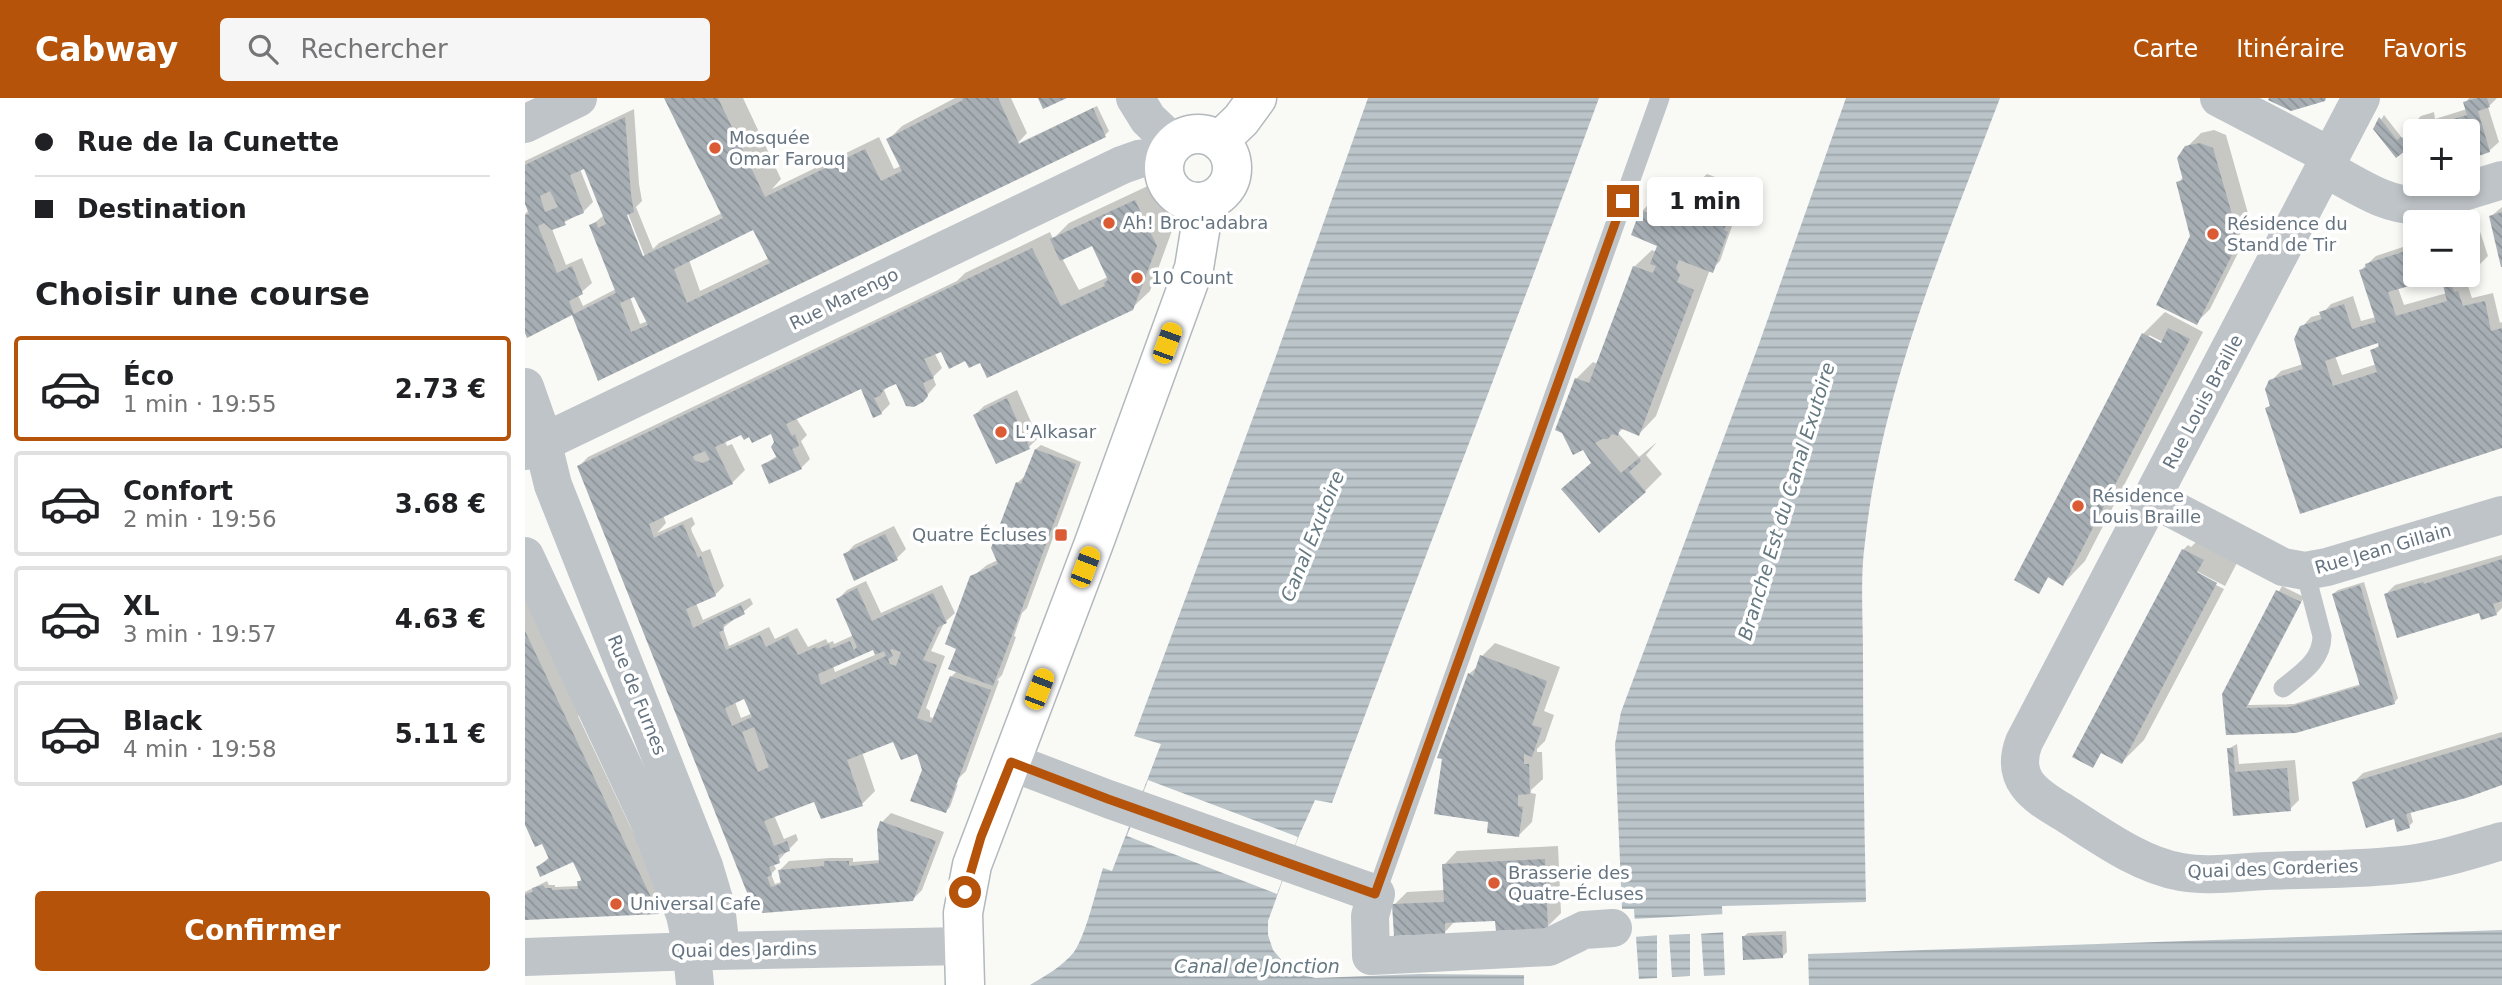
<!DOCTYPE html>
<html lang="fr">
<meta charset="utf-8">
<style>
:root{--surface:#fff;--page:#f6f6f6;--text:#202124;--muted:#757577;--line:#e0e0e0;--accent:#b45309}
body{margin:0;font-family:"DejaVu Sans",sans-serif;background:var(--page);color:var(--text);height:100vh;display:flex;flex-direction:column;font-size:26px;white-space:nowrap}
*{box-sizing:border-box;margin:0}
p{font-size:23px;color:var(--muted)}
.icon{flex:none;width:38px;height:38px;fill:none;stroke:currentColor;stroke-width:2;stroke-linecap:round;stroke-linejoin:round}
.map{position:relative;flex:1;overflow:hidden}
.panel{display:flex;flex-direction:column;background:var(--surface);width:525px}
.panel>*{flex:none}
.banner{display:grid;align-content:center;height:154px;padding:0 35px;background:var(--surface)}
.tools{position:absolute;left:1878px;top:21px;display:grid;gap:14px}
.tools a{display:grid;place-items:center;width:77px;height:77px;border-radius:7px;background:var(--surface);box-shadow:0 4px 10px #0003;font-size:35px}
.end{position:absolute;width:32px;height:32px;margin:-16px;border:9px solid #b45309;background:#fff;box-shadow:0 0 0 4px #fff}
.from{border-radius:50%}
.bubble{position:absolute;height:49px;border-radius:7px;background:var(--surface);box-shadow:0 4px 10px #0003;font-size:23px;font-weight:700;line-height:49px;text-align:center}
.car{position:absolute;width:21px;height:42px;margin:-21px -10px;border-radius:9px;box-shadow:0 0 5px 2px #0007;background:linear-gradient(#f5c518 24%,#345 0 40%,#f5c518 0 76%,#345 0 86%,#f5c518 0)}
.banner b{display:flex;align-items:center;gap:24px;height:66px;font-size:26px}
.banner b+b{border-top:2px solid var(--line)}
.banner i{width:18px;height:18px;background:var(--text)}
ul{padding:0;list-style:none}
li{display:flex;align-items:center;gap:21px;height:105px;margin:0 14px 10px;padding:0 21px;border:4px solid var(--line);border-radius:7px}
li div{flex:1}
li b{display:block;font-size:26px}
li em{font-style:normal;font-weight:700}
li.current{border-color:var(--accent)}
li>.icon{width:63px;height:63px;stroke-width:1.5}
h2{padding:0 35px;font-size:32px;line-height:84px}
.primary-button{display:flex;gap:14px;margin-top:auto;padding:14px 35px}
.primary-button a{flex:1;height:80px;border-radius:7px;background:var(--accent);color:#fff;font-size:28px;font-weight:700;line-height:80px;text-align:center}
header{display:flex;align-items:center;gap:42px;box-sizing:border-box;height:98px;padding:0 35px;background:var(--accent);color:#fff}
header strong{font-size:33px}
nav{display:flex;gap:38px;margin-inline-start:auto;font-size:24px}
.search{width:490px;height:63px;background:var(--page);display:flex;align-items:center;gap:18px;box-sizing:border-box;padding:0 24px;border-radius:7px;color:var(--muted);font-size:26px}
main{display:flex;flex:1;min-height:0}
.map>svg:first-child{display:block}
.water{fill:url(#water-rules)}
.pier{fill:#f9f9f6}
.shadow{fill:#0003;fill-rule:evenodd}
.building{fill:url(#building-back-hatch);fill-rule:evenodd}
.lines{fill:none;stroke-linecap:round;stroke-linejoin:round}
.secondary-casing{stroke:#b2b8bc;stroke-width:41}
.service{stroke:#bfc4c8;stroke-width:19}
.minor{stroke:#bfc4c8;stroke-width:38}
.secondary{stroke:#fff;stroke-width:38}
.route{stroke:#b45309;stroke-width:9}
.poi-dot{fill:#db5b34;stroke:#fff;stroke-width:2.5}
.labels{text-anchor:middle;stroke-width:7;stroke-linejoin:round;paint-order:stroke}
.poi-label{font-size:18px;fill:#657480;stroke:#fff;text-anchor:start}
.street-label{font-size:18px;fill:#657480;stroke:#fff}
.water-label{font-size:19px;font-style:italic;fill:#657981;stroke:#fff}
</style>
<header>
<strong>Cabway</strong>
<div class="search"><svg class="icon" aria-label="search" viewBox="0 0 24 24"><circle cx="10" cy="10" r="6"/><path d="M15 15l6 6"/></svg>Rechercher</div>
<nav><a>Carte</a><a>Itinéraire</a><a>Favoris</a></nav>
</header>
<main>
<section class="panel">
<div class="banner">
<b><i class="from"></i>Rue de la Cunette</b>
<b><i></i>Destination</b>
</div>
<h2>Choisir une course</h2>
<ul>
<li class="current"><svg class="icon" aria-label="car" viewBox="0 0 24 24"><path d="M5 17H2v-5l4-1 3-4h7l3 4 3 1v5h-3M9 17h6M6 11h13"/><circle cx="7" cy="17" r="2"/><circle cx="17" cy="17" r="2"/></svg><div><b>Éco</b><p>1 min · 19:55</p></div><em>2.73 €</em></li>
<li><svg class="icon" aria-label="car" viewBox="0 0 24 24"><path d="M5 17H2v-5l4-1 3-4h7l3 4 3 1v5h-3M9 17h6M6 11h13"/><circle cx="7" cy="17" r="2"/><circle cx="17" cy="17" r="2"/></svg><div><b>Confort</b><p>2 min · 19:56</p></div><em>3.68 €</em></li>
<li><svg class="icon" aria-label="car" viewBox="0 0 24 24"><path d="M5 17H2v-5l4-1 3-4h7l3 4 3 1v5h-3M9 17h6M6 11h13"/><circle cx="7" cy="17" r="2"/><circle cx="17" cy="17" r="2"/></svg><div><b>XL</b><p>3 min · 19:57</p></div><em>4.63 €</em></li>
<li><svg class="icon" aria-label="car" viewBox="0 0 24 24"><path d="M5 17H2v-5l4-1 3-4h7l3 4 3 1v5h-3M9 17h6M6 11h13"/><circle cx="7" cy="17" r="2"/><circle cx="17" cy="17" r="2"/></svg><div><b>Black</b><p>4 min · 19:58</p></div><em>5.11 €</em></li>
</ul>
<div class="primary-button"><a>Confirmer</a></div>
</section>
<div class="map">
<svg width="1977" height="887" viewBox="0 0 1977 887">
<defs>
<pattern id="water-rules" width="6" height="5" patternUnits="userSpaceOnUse" patternTransform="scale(1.75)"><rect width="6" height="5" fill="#bac4c9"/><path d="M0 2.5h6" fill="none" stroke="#9ba4a8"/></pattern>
<pattern id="building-back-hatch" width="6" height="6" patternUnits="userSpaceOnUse" patternTransform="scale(1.75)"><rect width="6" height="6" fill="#a7afb5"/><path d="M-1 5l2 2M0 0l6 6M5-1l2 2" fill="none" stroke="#8c9398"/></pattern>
</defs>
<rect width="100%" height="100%" fill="#f9f9f6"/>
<g class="water">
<path d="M843 0H1074C988 236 895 469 807 705L790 702 773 740 743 823V837L748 852 765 872 790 880 895 876 999 877V887H505C520 878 538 868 549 854 561 837 571 792 578 770L587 773 636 646 609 638 751 258Z"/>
<path d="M1321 0H1475C1420 145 1357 289 1340 444 1335 480 1338 518 1338 555 1338 638 1339 721 1341 804L1197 808 1200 877 1179 878 1175 820H1165V878L1147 879 1143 823 1132 824V880L1114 881 1109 811H1097L1090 646 1096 614 1234 246Z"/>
<polygon points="1977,832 1977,887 1284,887 1283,856"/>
</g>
<g class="pier">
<polygon points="623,682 773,739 752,796 602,738"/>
<polygon points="1201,816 1202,834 1173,836 1172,823 1169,823 1169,836 1141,837 1140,826 1136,826 1136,837 1108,839 1107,821"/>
</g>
<g class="shadow">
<path d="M142 0H218L256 81 247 91 354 39 369 71 376 68 363 42 377 28 430 0H486L502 35 492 46 572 8 584 33 580 37 478 86 74 280 48 214 3 237 0 230V116L4 112 0 102V63L109 11 114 86 117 103 111 109 128 151 134 145 197 115ZM60 68 79 117 66 128 91 191 58 208 53 197 67 185 57 160 41 167 27 131 58 114 68 104 55 71ZM100 108 153 242H149L97 110ZM229 130 244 160 175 193 164 162ZM110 196 123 223 115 226 105 199Z"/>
<polygon points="1944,0 1972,0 1963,9 1974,44 1964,53 1942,33 1890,33 1890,38 1887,27 1896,18 1909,14 1910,21 1942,11 1940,5"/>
<polygon points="1859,17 1877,40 1881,36 1887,45 1883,49 1850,31"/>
<polygon points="1689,32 1701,37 1724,119 1714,138 1720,141 1685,211 1671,225 1667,138 1653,85 1659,78 1662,49 1676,35"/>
<polygon points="1182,76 1220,90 1195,163 1184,174 1131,318 1114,336 1099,330 1093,335 1114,359 1132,344 1121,357 1137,376 1120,393 1038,391 1068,364 1051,281 1068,264 1073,266 1109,169 1127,152 1131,154 1133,149 1117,113 1126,104 1160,117 1172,85"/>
<path d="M627 86 648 130 625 193 607 210 456 262 441 260 416 251 409 254 417 270 408 279 411 287 397 303 371 284 359 292 365 306 356 315 337 289 271 320 282 337 276 343 285 361 276 370 238 367 252 358 247 333 225 337 217 335 200 343 202 348 207 346 220 372 207 385 138 417 141 425 132 435 167 419 170 426 166 430 167 434 177 454 185 451 199 488 190 497 171 505 178 522 225 500 228 506 198 530 204 548 244 529 250 541 272 530 283 549 301 541 303 545 308 543 309 546 329 537 313 501 322 492 341 483 356 515 417 487 430 515 419 525 406 553 420 558 401 610 405 613V619L410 621 426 579 432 573 434 550 447 479 462 467 473 462 492 385 502 376 511 351 516 347 556 364 502 510 497 515 489 538 491 539 477 577 472 582 474 583 441 673 425 689 427 692 433 686 425 709 421 713 399 672 393 654 377 638 337 654 350 693 337 706 290 701 249 717 259 741 271 736 273 742 249 767 251 771 246 776 250 786 259 783 255 772 264 763 305 760H328V764L355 762 357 724 366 715 419 734 397 792 388 801 238 813 54 368 63 359 432 183 440 175 525 134 528 141 544 125ZM568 146 583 179 554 192 537 160ZM356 547 352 556 310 574 308 568ZM220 599 228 615 216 620 210 604Z"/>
<polygon points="1977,109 1977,166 1965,119"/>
<polygon points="1950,118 1963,158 1954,167 1942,171 1942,124 1931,124"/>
<path d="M1890 145V177H1935L1938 186 1942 185 1947 200 1968 195 1975 225 1977 224V348L1742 311 1746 306V283L1756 273 1778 266 1777 229 1786 219 1797 216 1806 206 1828 198 1836 223 1851 219 1836 172 1851 158ZM1918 177 1922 195 1879 207 1873 190ZM1854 243 1855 247 1847 252 1852 266 1817 277 1810 258Z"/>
<path d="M1640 214 1678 234 1560 463 1538 486 1524 478 1514 493 1618 236ZM1624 237 1638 244V248L1624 241Z"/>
<polygon points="492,292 513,340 504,349 450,317 459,308"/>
<polygon points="369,428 381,451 372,460 320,457 329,447"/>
<polygon points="1673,442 1713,463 1700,488 1656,465 1656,469 1699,491 1619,642 1597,664 1651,464 1658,452 1663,447 1666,449"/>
<polygon points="1977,457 1977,510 1971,516 1861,496 1870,487"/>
<polygon points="1839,484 1873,600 1869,605 1702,635 1698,596 1757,488 1779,499 1723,607 1769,606 1836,586 1808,496 1813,492"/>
<polygon points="0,501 58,614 53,618 142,806 133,815 0,820 0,794 22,783 24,787 30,787 30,789 54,788 54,784 57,780 49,761 13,770 25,758 18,743 0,723"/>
<polygon points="970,545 1035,569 1019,613 1029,617 1020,643 1012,651 1012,654 1017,654 1018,681 1006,692 1006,695 1011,696 1007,724 993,738 966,719 944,576 954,567 957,558"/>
<polygon points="1977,634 1977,686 1885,713 1888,724 1884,728 1870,719 1829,684 1838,675"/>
<polygon points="1712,646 1714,666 1770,662 1774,702 1765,711 1709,716 1703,651"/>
<polygon points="1033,748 1036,815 1022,829 972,821 930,823 920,834 869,807 882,794 920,792 919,767 932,753"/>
<polygon points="1261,833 1262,854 1257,859 1218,839 1223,835"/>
</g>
<g class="building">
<path d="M139 0H193L240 99 340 51 356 83 377 73 361 41 438 2 437 0H473L494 46 568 10 581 39 73 283 47 217 2 240 0 235V117L4 116 0 106V67L100 19 106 96 109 114 102 117 118 158 198 120ZM59 71 81 126 73 130 71 124 64 127 91 195 49 216 44 203 58 196 47 168 32 175 13 128 19 125 27 132 41 127 39 123 59 115 45 77ZM25 93 33 109 20 114 15 98ZM228 132 245 165 162 205 149 171ZM109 199 123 227 106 234 95 205Z"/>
<polygon points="513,0 542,0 518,11"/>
<polygon points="1744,0 1801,0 1800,3 1766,13 1743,2"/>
<polygon points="1952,0 1962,0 1965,9 1953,13 1965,54 1942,62 1942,33 1890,33 1889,41 1885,26 1900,22 1901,29 1942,17 1938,4"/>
<polygon points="1854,19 1872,42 1876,39 1884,50 1871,60 1848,31"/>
<polygon points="1675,45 1688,50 1712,134 1702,152 1708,155 1672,227 1631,207 1665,138 1651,84 1658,82 1652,60 1660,48"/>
<polygon points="1171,84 1212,99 1199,132 1203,134 1188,175 1154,162 1151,170 1155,177 1152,184 1169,192 1114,338 1095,330 1093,338 1087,336 1083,341 1077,341 1070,345 1096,375 1114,360 1116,363 1104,374 1121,394 1074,435 1036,391 1066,365 1058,352 1048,357 1037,335 1030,332 1050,280 1064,285 1108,168 1128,175 1131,168 1125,166 1132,148 1106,137 1115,112 1155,127"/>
<path d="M610 102 632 148 608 212 462 280 455 265 444 270 440 263 424 271 416 254 399 261 409 280 398 285 403 298 398 304 389 309 381 308 371 286 359 291 355 298 349 300 357 316 348 320 336 291 261 326 267 338 270 336 274 348 267 351 277 371 244 386 236 367 252 360 246 349 249 344 246 336 227 345 224 339 219 342 216 337 190 349 208 386 124 426 129 440 158 426 173 460 176 458 191 498 161 511 168 530 216 507 220 516 198 527 199 532 194 534 201 552 235 537 241 549 263 538 273 557 291 549 292 551 304 546 305 551 325 543 329 552 332 549 311 501 332 490 347 523 408 495 422 525 413 529 398 562 412 567 392 620 406 625 425 578 466 592 421 715 385 703 397 672 392 656 376 662 368 644 322 662 338 708 296 721 289 704 239 723 249 748 262 743 265 753 253 757 255 765 244 769 247 777 242 779 246 789 256 786 253 772 299 768V763H324V768L354 765 352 732 355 723 411 743 388 803 238 815 227 807 52 368 507 150 536 208 580 188 579 185 583 182 567 148 535 163 525 141ZM180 353 185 362 177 365 169 362 168 358ZM367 551 376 554 371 568 365 566 363 561 368 558 365 552ZM348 552 350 557 359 553 361 558 296 587 293 576ZM219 601 227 619 207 628 200 610ZM229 629 244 669 233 674 217 634Z"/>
<polygon points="1977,114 1977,169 1976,169 1964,118"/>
<polygon points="1942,133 1955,168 1942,173"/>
<path d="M1890 150V177H1924L1929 194 1933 193 1938 208 1960 203 1966 233 1977 230V350L1775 416 1740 310 1745 308 1740 291 1744 282 1778 271 1769 241 1775 228 1797 221 1794 214 1819 206 1827 231 1851 224 1834 172 1841 170 1840 166ZM1916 179 1922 203 1871 218 1863 194ZM1853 245 1854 249 1845 252 1852 274 1808 288 1800 263Z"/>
<polygon points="1643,230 1665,241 1538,488 1523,479 1514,496 1489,482 1617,235 1636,245"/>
<polygon points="482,300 505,351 471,366 448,317"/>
<polygon points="510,351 551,366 468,588 423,571 431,551 420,546 445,478 473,466 466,450 491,384 496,386"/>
<polygon points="360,436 373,462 329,483 318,456"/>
<polygon points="1657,451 1679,462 1672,474 1692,485 1597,666 1576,655 1568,670 1547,659"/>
<polygon points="1977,461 1977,503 1968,506 1972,517 1956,522 1954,515 1872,540 1859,496 1898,484 1899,486"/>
<polygon points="1835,487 1870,606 1771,635 1701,637 1697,596 1751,492 1776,504 1721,610 1764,609 1835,588 1807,496"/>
<polygon points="0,533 98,741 134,816 0,822 0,796 8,794 7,790 18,787 20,790 27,790 27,792 53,791 52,783 57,783 48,764 15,779 11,769 24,761 17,746 10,749 0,727"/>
<polygon points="955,557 1022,583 1007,627 1017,630 1007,659 999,656 999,666 1004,666 1005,696 993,697 993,708 998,709 994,739 962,735 963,724 909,716 917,661 912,660 943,575 948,578"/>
<polygon points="1977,639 1977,687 1941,700 1881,716 1885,730 1872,734 1869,721 1841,730 1827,684"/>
<polygon points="1702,650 1708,650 1710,674 1762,670 1766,713 1708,718"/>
<polygon points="1020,761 1023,831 971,833 970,823 920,825 920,836 869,838 867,806 919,804 917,766"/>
<polygon points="1257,837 1258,860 1218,862 1217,838"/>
</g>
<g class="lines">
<defs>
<g id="secondary">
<circle cx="673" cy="70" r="34"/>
<polyline points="694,43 716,22 732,0"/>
<polyline points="440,887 438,815 447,767 569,445 669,170 676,127 675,104"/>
</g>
</defs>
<use href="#secondary" class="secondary-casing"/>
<g class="service">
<path d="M1758 590C1775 576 1797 563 1797 538L1780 473"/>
<polyline points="851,796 1135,0"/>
</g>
<g class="minor">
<polyline points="610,0 623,21 649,46"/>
<polyline points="1694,0 1805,58"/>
<path d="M1836 0 1499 644C1485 681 1509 697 1538 714 1573 736 1614 767 1656 774 1683 779 1714 774 1741 773 1788 771 1837 772 1884 766 1916 762 1946 752 1977 743"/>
<polyline points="0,26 53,0"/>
<path d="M1799 70C1829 85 1862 110 1896 107L1977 82"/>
<polyline points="0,289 13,326 28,387 179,768 191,808 196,852"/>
<polyline points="0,353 597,67 614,61 641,58"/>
<polyline points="1628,401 1758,469 1780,473 1802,469 1977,417"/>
<polyline points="0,458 123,721 160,817 166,845 170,887"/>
<polyline points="486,664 583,701 851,796 845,818 846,858 1024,849 1059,832 1088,830"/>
<polyline points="0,859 142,854 439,848"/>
</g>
<use href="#secondary" class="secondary"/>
</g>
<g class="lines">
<polyline class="route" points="440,794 456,739 486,664 583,701 850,796 1098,103"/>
</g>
<g class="poi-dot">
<circle cx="190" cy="50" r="7"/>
<circle cx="584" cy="125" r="7"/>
<circle cx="1688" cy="136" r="7"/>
<circle cx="612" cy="180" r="7"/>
<circle cx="476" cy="334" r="7"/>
<circle cx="1553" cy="408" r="7"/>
<rect x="529" y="430" width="14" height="14" rx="3.5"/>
<circle cx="969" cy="785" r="7"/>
<circle cx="91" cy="806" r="7"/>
</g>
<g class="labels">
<g class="poi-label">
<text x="204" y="46">Mosquée<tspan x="204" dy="21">Omar Farouq</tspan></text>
<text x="598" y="131">Ah! Broc'adabra</text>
<text x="1702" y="132">Résidence du<tspan x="1702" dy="21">Stand de Tir</tspan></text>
<text x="626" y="186">10 Count</text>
<text x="490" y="340">L'Alkasar</text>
<text x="1567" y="404">Résidence<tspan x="1567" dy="21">Louis Braille</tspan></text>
<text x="522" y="443" text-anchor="end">Quatre Écluses</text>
<text x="983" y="781">Brasserie des<tspan x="983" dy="21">Quatre-Écluses</tspan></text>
<text x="105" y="812">Universal Cafe</text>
</g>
<g class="street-label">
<text transform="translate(319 201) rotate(-26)" y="6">Rue Marengo</text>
<text transform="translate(1678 304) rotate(-62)" y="6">Rue Louis Braille</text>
<text transform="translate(1858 451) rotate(-16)" y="6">Rue Jean Gillain</text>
<text transform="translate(112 597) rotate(68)" y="6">Rue de Furnes</text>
<text transform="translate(1748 771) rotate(-2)" y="6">Quai des Corderies</text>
<text transform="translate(219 852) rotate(-1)" y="6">Quai des Jardins</text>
</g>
<g class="water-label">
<text transform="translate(1261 403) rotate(-73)" y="7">Branche Est du Canal Exutoire</text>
<text transform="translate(787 438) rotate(-68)" y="7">Canal Exutoire</text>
<text x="732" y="875">Canal de Jonction</text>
</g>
</g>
</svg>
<div class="tools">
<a>+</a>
<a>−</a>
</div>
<i class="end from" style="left:440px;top:794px"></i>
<i class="end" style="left:1098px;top:103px"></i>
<div class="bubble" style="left:1122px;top:79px;width:116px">1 min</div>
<i class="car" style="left:642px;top:245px;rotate:20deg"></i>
<i class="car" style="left:560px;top:469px;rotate:21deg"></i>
<i class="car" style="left:514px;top:591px;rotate:21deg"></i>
</div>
</main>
